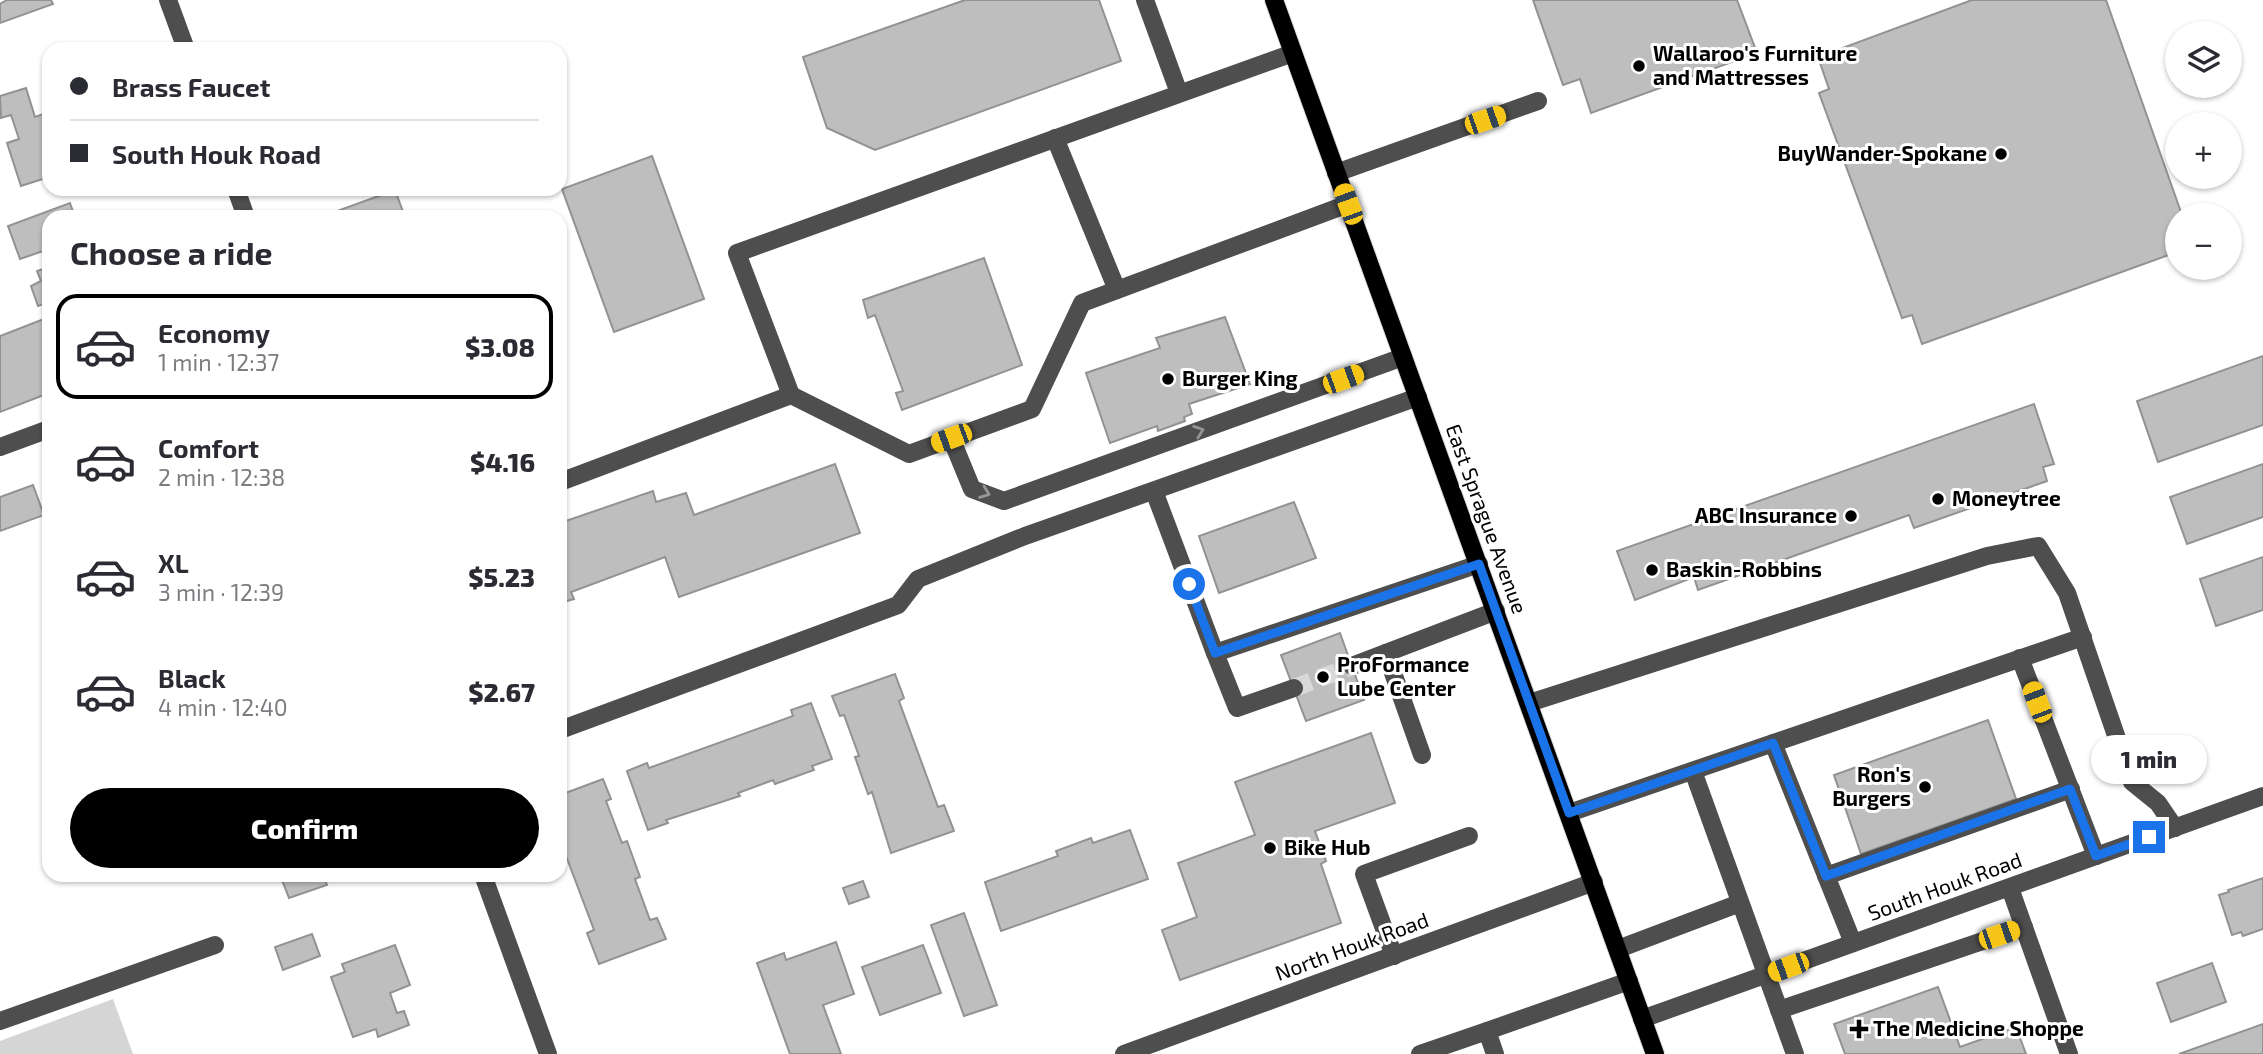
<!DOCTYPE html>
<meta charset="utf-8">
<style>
:root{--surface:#fff;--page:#f2f2f3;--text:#2b2b33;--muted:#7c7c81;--line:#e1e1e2;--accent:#000}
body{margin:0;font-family:"Exo 2",sans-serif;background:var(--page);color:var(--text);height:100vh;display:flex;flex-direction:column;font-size:26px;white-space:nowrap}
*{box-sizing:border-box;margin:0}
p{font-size:23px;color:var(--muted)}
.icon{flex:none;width:38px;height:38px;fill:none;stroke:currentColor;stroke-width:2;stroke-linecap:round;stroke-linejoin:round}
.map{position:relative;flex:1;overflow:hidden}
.panel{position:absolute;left:42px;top:210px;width:525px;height:672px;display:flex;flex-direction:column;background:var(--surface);border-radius:21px;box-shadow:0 2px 5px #0004}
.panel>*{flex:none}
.top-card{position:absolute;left:42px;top:42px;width:525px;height:154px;border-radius:21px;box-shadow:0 2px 5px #0004;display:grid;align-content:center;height:154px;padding:0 28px;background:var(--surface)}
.buttons{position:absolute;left:2165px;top:21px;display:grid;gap:14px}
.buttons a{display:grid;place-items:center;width:77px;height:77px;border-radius:50%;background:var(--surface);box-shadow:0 2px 5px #0004;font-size:35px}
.end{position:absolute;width:32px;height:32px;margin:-16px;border:9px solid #1a73e8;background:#fff;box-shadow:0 0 0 4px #fff}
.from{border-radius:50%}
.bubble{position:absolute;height:49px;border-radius:24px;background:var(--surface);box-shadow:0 2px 5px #0004;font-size:23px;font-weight:800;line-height:49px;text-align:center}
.car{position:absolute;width:21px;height:42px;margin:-21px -10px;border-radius:9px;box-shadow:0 0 5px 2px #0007;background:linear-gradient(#f5c518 24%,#345 0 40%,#f5c518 0 76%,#345 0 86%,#f5c518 0)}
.top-card b{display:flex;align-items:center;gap:24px;height:66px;font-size:26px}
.top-card b+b{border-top:2px solid var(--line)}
.top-card i{width:18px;height:18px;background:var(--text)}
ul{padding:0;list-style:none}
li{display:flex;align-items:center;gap:21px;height:105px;margin:0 14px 10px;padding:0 14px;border:4px solid transparent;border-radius:21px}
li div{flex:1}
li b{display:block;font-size:26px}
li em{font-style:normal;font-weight:800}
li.on{border-color:var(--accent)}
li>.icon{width:63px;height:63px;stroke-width:1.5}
h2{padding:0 28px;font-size:32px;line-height:84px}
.action{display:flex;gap:14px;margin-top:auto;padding:14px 28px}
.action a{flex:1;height:80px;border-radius:42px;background:var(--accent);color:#fff;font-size:28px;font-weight:800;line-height:80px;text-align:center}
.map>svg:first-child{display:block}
.green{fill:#d5d5d5}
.building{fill:#bebebe;stroke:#929292;stroke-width:2}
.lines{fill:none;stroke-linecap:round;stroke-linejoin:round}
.minor-tunnel{stroke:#d9d9d9;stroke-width:18;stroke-dasharray:18 9;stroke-linecap:butt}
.major-casing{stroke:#dbdbdb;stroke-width:20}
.minor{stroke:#4e4e4e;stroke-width:18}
.major{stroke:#000;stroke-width:18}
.oneway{stroke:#959595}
.route{stroke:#1a73e8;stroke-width:9}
.poi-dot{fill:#000;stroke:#fff;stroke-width:2.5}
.labels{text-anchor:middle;stroke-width:6;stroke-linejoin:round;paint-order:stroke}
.poi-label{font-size:21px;font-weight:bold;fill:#000;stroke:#fff;text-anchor:start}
.street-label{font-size:21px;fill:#000;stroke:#fff}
</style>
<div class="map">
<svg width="2263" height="1054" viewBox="0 0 2263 1054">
<rect width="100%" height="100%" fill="#fff"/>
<polygon class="green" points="113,999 133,1054 0,1054 0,1041"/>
<g class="building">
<polygon points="51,0 53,4 0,23 0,4 7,0"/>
<polygon points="965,0 1099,0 1121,61 875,150 827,128 803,57"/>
<polygon points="1533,0 1737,0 1757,53 1591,113 1580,79 1563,85"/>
<polygon points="1972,0 2106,0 2182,215 2177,215 2177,252 1922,344 1912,315 1902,318 1819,93 1829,89 1818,57"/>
<polygon points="26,88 35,117 49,112 49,177 21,186 7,143 19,139 11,115 1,118 0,96"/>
<polygon points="652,156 704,299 614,332 562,189"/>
<polygon points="395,190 405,217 331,217 329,214"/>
<polygon points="70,203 75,217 49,217 49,249 20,259 8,226"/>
<polygon points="984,258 1022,365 902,410 896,393 903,391 875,315 868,318 863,300"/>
<polygon points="49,267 49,302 38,306 31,286 41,281 37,271"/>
<polygon points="49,317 49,393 0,412 0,336"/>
<polygon points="1225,317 1250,384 1189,404 1192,414 1184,417 1185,421 1158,431 1157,426 1110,443 1086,373 1160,348 1156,338"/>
<polygon points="2263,356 2263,425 2158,462 2137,401"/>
<polygon points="2034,404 2054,464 2043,467 2047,481 1914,528 1909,515 1698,590 1694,577 1635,600 1617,551"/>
<polygon points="835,464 860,533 679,597 665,557 571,592 574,599 560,603 560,523 653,491 656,502 686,493 694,515"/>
<polygon points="2263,464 2263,517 2187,544 2170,497"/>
<polygon points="33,485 44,515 0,531 0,497"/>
<polygon points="1294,502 1316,558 1219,593 1199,536"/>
<polygon points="2263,557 2263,610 2216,626 2200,579"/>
<polygon points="1340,633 1364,700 1306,721 1281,655"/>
<polygon points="895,674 904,698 899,701 938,807 944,805 954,831 891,853 872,792 868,794 855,757 859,756 844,715 840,716 832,696"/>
<polygon points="811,703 832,759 812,766 814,770 775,784 773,780 738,793 740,796 666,820 668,823 648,830 627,771 647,763 649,768 793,716 791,710"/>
<polygon points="1988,720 2016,799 1861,854 1834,775"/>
<polygon points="1371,733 1395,803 1315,831 1326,861 1321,864 1341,923 1180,980 1162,930 1197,917 1178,863 1255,835 1235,782"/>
<polygon points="603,779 611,799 606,801 622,843 627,841 640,877 635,879 650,920 657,918 666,939 599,964 587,933 594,930 560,840 560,795"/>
<polygon points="1130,830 1148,879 1001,931 985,882 1058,856 1056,851 1091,838 1093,843"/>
<polygon points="280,875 323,875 327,885 289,898"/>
<polygon points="2263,878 2263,929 2243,936 2241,932 2232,935 2219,895 2229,892 2228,890"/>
<polygon points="863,881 869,897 849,904 843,888"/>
<polygon points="964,913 997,1005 964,1016 931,925"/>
<polygon points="312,934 320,956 283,970 275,947"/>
<polygon points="836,942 854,994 823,1005 841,1054 790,1054 757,963 784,953 786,960"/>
<polygon points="395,945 410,985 390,993 397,1013 404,1011 409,1025 378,1037 376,1029 353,1037 331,977 345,972 342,964"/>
<polygon points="923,945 941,993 880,1015 862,967"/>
<polygon points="2212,963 2226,1002 2171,1022 2157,983"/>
<polygon points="1938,987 1960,1047 2016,1027 2026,1054 1845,1054 1834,1024"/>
<polygon points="2263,1024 2263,1054 2179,1054"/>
</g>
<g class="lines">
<polyline class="minor-tunnel" points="1294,688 1352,666"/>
<defs>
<polyline id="major" points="1274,0 1655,1054"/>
</defs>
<use href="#major" class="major-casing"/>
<g class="minor">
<polyline points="168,0 186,49"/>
<polyline points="1145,0 1179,93"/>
<polyline points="1055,138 1117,290"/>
<polyline points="1336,173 1538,101"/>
<polyline points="236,189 246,217"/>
<polyline points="791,395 909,454 1032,409 1082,303 1348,204"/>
<polyline points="951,438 972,489 1004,501 1403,357"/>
<polyline points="0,447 49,429"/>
<polyline points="560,482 791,395 737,253 1293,53"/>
<polyline points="1154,491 1215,653 1479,564"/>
<polyline points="1215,653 1237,708 1294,688"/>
<polyline points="2020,658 2096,856"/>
<polyline points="1352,666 1386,653"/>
<polyline points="1529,703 1987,556 2038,546 2067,593 2132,782 2158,803 2175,828"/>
<polyline points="560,730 898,605 918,579 1025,536 1418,397"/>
<polyline points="1773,743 1853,943"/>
<polyline points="1422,755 1386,653 1496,611"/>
<polyline points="1693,771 1795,1054"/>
<polyline points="1569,813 2083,637"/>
<polyline points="483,875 548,1054"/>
<polyline points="1826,876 2071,789"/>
<polyline points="2010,888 2069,1054"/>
<polyline points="1618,949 1740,903"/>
<polyline points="1394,956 1364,874 1469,836"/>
<polyline points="1779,1010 2024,927"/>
<polyline points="1642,1019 2263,796"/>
<polyline points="0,1021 215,945"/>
<polyline points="1487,1031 1629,981"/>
<polyline points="1124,1054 1594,882"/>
<polyline points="1420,1054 1487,1031 1495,1054"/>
</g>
<use href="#major" class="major"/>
</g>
<defs><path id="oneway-chevron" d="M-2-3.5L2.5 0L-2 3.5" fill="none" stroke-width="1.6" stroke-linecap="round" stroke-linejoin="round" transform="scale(1.75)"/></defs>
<g class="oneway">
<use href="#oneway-chevron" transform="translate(1199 431) rotate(-20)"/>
<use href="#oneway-chevron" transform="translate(985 493) rotate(21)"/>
</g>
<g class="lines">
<polyline class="route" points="1189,584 1215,653 1479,564 1569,813 1773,743 1826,876 2070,789 2096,856 2149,837"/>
</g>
<g class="poi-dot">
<circle cx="1639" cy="66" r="7"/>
<circle cx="2001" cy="154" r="7"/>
<circle cx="1168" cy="379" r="7"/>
<circle cx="1938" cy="499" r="7"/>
<circle cx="1851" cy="516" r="7"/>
<circle cx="1652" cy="570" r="7"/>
<circle cx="1323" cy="677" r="7"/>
<circle cx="1925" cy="787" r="7"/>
<circle cx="1270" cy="848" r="7"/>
<path d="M1855.5 1018.5h7v7h7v7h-7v7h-7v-7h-7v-7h7z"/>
</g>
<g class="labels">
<g class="poi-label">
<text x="1653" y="61">Wallaroo's Furniture<tspan x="1653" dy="24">and Mattresses</tspan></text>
<text x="1987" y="161" text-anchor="end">BuyWander-Spokane</text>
<text x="1182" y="386">Burger King</text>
<text x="1952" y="506">Moneytree</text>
<text x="1837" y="523" text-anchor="end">ABC Insurance</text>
<text x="1666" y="577">Baskin-Robbins</text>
<text x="1337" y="672">ProFormance<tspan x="1337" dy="24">Lube Center</tspan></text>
<text x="1911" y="782" text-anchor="end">Ron's<tspan x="1911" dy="24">Burgers</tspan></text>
<text x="1284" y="855">Bike Hub</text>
<text x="1873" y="1036">The Medicine Shoppe</text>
</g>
<g class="street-label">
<text transform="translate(1486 519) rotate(70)" y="7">East Sprague Avenue</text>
<text transform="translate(1945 887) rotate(-20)" y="7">South Houk Road</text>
<text transform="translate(1352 947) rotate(-20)" y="7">North Houk Road</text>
</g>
</g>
</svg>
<div class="buttons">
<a><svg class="icon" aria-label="layers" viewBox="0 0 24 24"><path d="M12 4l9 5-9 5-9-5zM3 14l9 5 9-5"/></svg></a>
<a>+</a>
<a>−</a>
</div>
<i class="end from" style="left:1189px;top:584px"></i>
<i class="end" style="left:2149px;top:837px"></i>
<div class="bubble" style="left:2091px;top:735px;width:116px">1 min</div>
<i class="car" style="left:1485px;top:120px;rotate:71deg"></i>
<i class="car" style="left:1348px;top:204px;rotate:340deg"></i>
<i class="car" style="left:1343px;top:379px;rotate:70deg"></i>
<i class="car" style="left:951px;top:438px;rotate:250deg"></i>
<i class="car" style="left:2037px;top:702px;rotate:339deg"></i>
<i class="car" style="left:1999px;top:935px;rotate:71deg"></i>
<i class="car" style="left:1788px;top:967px;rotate:250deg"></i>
<div class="top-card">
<b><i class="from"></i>Brass Faucet</b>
<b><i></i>South Houk Road</b>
</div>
<section class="panel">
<h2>Choose a ride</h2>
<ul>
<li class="on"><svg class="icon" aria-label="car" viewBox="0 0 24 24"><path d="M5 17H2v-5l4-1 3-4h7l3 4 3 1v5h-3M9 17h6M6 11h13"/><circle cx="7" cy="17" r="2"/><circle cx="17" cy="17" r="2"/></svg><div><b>Economy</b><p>1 min · 12:37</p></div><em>$3.08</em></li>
<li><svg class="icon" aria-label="car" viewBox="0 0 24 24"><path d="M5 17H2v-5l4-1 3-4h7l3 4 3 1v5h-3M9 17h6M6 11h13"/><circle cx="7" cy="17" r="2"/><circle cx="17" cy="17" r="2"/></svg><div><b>Comfort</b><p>2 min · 12:38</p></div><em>$4.16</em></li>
<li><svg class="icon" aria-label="car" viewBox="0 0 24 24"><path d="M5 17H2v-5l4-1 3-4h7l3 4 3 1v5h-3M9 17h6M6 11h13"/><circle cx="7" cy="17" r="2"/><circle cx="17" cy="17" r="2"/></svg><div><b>XL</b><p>3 min · 12:39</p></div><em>$5.23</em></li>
<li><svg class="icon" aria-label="car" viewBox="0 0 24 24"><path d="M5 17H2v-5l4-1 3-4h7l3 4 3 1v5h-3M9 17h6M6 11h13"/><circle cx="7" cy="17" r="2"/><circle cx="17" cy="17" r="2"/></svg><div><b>Black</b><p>4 min · 12:40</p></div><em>$2.67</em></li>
</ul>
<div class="action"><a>Confirm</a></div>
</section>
</div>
